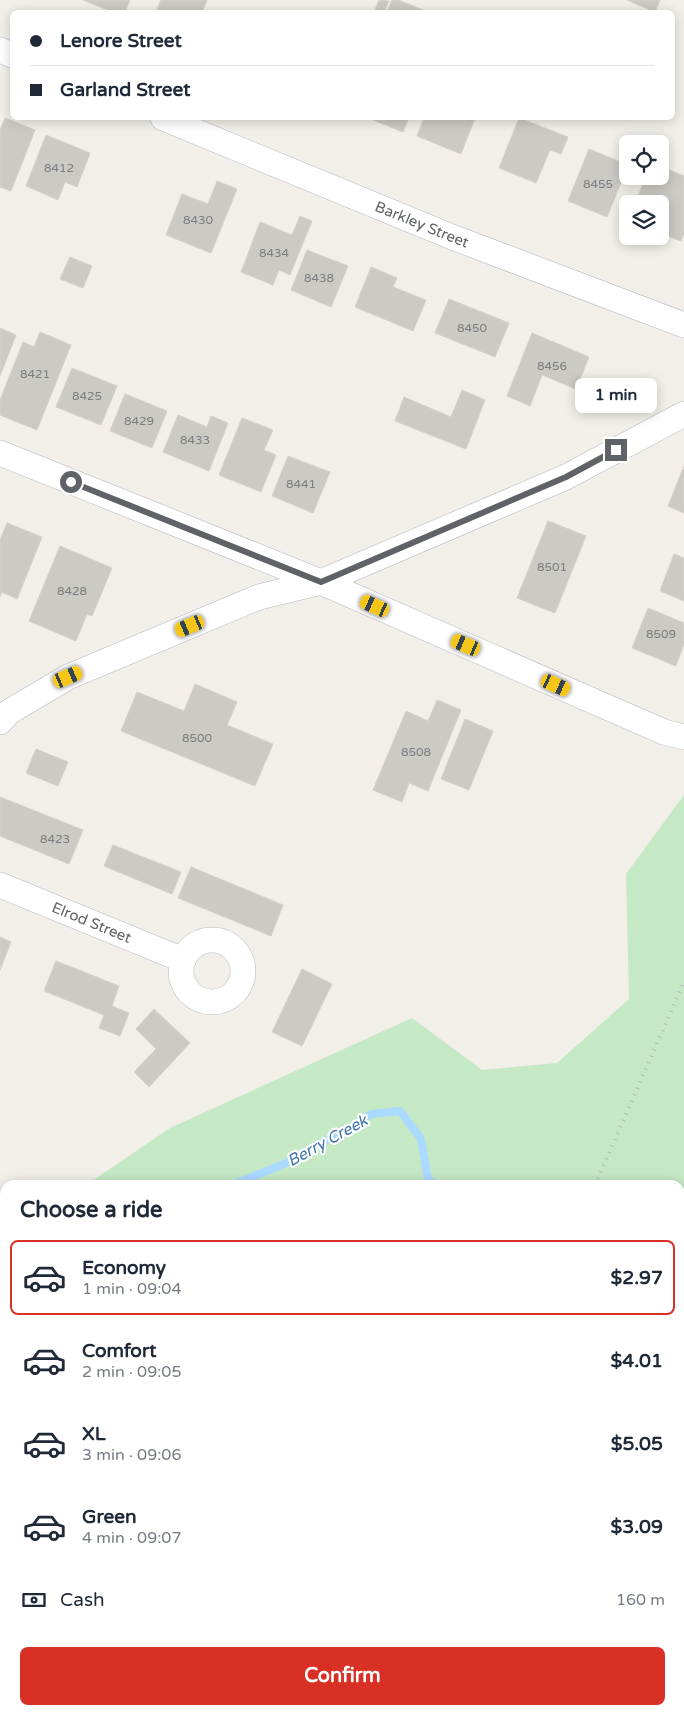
<!DOCTYPE html>
<meta charset="utf-8">
<style>
:root{--surface:#fff;--page:#f6f6f7;--text:#1f2937;--muted:#747a83;--line:#e0e1e3;--accent:#d93025}
body{margin:0;font-family:"Varela Round",sans-serif;background:var(--page);color:var(--text);height:100vh;display:flex;flex-direction:column;font-size:19px;white-space:nowrap}
*{box-sizing:border-box;margin:0}
p{font-size:16px;color:var(--muted)}
.icon{flex:none;width:28px;height:28px;fill:none;stroke:currentColor;stroke-width:2;stroke-linecap:round;stroke-linejoin:round}
.map{position:relative;flex:1;overflow:hidden}
.panel{position:absolute;left:0px;top:1180px;width:685px;height:535px;display:flex;flex-direction:column;background:var(--surface);border-radius:15px 15px 0 0;box-shadow:0 2px 12px #0003}
.panel>*{flex:none}
.hud{position:absolute;left:10px;top:10px;width:665px;height:110px;border-radius:8px;box-shadow:0 2px 12px #0003;display:grid;align-content:center;height:110px;padding:0 20px;background:var(--surface)}
.tools{position:absolute;left:619px;top:135px;display:grid;gap:10px}
.tools a{display:grid;place-items:center;width:50px;height:50px;border-radius:8px;background:var(--surface);box-shadow:0 2px 12px #0003;font-size:25px}
.end{position:absolute;width:22px;height:22px;margin:-11px;border:6px solid #5f6368;background:#fff;box-shadow:0 0 0 2px #fff}
.from{border-radius:50%}
.bubble{position:absolute;height:35px;border-radius:8px;background:var(--surface);box-shadow:0 2px 12px #0003;font-size:16px;font-weight:700;line-height:35px;text-align:center}
.car{position:absolute;width:15px;height:30px;margin:-15px -8px;border-radius:6px;box-shadow:0 0 4px 1px #0007;background:linear-gradient(#f5c518 24%,#345 0 40%,#f5c518 0 76%,#345 0 86%,#f5c518 0)}
.hud b{display:flex;align-items:center;gap:18px;height:48px;font-size:19px}
.hud b+b{border-top:1px solid var(--line)}
.hud i{width:12px;height:12px;background:var(--text)}
ul{padding:0;list-style:none}
li{display:flex;align-items:center;gap:15px;height:75px;margin:0 10px 8px;padding:0 10px;border:2px solid transparent;border-radius:8px}
li div{flex:1}
li b{display:block;font-size:19px}
li em{font-style:normal;font-weight:700}
li.selected{border-color:var(--accent)}
li>.icon{width:45px;height:45px;stroke-width:1.5}
h2{padding:0 20px;font-size:22px;line-height:60px}
.pay{display:flex;align-items:center;gap:12px;height:55px;padding:0 20px;font-size:19px}
.pay p{margin-inline-start:auto}
.action{display:flex;gap:10px;margin-top:auto;padding:10px 20px}
.action a{flex:1;height:58px;border-radius:8px;background:var(--accent);color:#fff;font-size:20px;font-weight:700;line-height:58px;text-align:center}
.map>svg:first-child{display:block}
.industrial{fill:#e0deda}
.green{fill:#c5e8c5}
.lines{fill:none;stroke-linecap:round;stroke-linejoin:round}
.stream{stroke:#aadaff;stroke-width:8}
.building{fill:#cccac5;stroke:#d6d1c6}
.lane-casing{stroke:#b5b8bc;stroke-width:14}
.street-casing{stroke:#b5b8bc;stroke-width:26}
.secondary-casing{stroke:#b6babf;stroke-width:29}
.lane{stroke:#fff;stroke-width:12}
.street{stroke:#fff;stroke-width:25}
.secondary{stroke:#fff;stroke-width:28}
.rail{stroke:#b6b7b8;stroke-width:4;stroke-dasharray:1 6;stroke-linecap:butt}
.route{stroke:#5f6368;stroke-width:6}
.labels{text-anchor:middle;stroke-width:4.5;stroke-linejoin:round;paint-order:stroke}
.number-label{font-size:12px;fill:#7a7d7f}
.street-label{font-size:15px;fill:#5f6368;stroke:#fff}
.water-label{font-size:16px;font-style:italic;fill:#4174aa;stroke:#fff}
</style>
<div class="map">
<svg width="684" height="1715" viewBox="0 0 684 1715">
<rect width="100%" height="100%" fill="#f1efe8"/>
<polygon class="industrial" points="5,1582 5,1710 88,1710 87,1715 0,1715 0,1586"/>
<g class="green">
<polygon points="684,795 684,1239 680,1248 680,1185 86,1185 170,1128 412,1018 482,1070 557,1063 629,999 626,874"/>
<polygon points="5,1240 5,1582 0,1586 0,1244"/>
<polygon points="88,1710 155,1710 153,1715 87,1715"/>
</g>
<g class="lines">
<g class="stream">
<polyline points="232,1185 284,1164 324,1141 339,1136 371,1114 400,1111 421,1139 428,1179 436,1185"/>
<polyline points="680,1239 684,1239"/>
<polyline points="0,1318 5,1314"/>
</g>
</g>
<g class="building">
<polygon points="83,0 130,0 125,12 113,12"/>
<polygon points="161,0 207,0 202,12 156,12"/>
<polygon points="379,0 389,1 384,12 374,12"/>
<polygon points="392,0 398,0 428,12 387,12"/>
<polygon points="627,0 660,0 655,12"/>
<polygon points="5,118 35,130 11,191 0,187 0,130"/>
<polygon points="368,118 409,118 403,132"/>
<polygon points="424,118 475,118 461,154 417,136"/>
<polygon points="519,118 568,137 561,154 550,150 536,183 499,168"/>
<polygon points="46,135 90,153 77,187 65,182 58,200 26,186"/>
<polygon points="589,149 628,165 607,217 568,201"/>
<polygon points="660,166 684,176 684,234 681,241 660,233 660,204 635,204 646,176 660,176"/>
<polygon points="217,181 237,189 211,253 166,235 182,194 208,204"/>
<polygon points="300,216 312,221 290,275 279,270 273,285 241,272 260,222 292,235"/>
<polygon points="307,250 348,266 331,307 291,290"/>
<polygon points="70,257 92,266 83,288 60,279"/>
<polygon points="371,267 397,278 393,287 426,300 413,331 355,307"/>
<polygon points="449,299 509,323 495,357 435,333"/>
<polygon points="0,328 16,335 0,376"/>
<polygon points="40,332 71,345 37,430 0,415 0,400 23,342 34,347"/>
<polygon points="532,333 589,357 576,389 542,375 530,406 507,396"/>
<polygon points="72,368 117,386 101,425 56,407"/>
<polygon points="462,390 485,400 466,449 395,421 404,397 451,417"/>
<polygon points="125,394 167,411 152,448 110,431"/>
<polygon points="178,415 207,427 211,416 228,423 209,471 163,452"/>
<polygon points="242,418 273,430 264,450 276,455 261,492 219,475"/>
<polygon points="288,456 330,472 313,513 272,496"/>
<polygon points="684,466 684,513 668,506"/>
<polygon points="548,521 586,536 555,613 517,598"/>
<polygon points="7,523 42,537 17,599 2,592 0,597 0,540"/>
<polygon points="60,546 112,568 92,616 87,614 76,641 29,621"/>
<polygon points="674,554 684,558 684,601 660,591"/>
<polygon points="648,608 684,623 684,644 676,666 632,648"/>
<polygon points="195,684 237,702 227,725 273,744 255,786 121,731 137,692 184,711"/>
<polygon points="437,700 461,710 428,791 409,783 402,802 373,790 406,711 428,721"/>
<polygon points="465,719 493,731 469,790 441,779"/>
<polygon points="36,749 68,762 58,786 26,773"/>
<polygon points="0,797 83,830 69,864 0,836"/>
<polygon points="113,845 181,872 172,894 104,866"/>
<polygon points="191,867 283,905 271,936 178,898"/>
<polygon points="0,937 11,942 0,970"/>
<polygon points="56,961 119,986 112,1006 129,1013 120,1036 99,1028 104,1015 44,991"/>
<polygon points="302,969 332,984 302,1046 272,1032"/>
<polygon points="154,1009 190,1043 149,1087 134,1072 156,1049 136,1029"/>
</g>
<g class="lines">
<defs>
<polyline id="lane" points="156,1715 157,1710"/>
<g id="street">
<polyline points="0,50 12,55"/>
<path id="s1" d="M163 118 452 237 684 325"/>
<polyline points="0,453 321,582 664,732 684,737"/>
<polyline points="0,722 9,712 68,677 259,597 321,582 566,477 684,414"/>
<path id="s2" d="M0 885 183 960"/>
<circle cx="212" cy="971" r="31"/>
</g>
<g id="secondary">
<polyline points="680,1340 684,1334"/>
<polyline points="680,1424 684,1413"/>
<polyline points="287,1715 293,1710"/>
<polyline points="361,1715 367,1710"/>
<polyline points="654,1715 654,1710"/>
</g>
</defs>
<use href="#lane" class="lane-casing"/>
<use href="#street" class="street-casing"/>
<use href="#secondary" class="secondary-casing"/>
<use href="#lane" class="lane"/>
<use href="#street" class="street"/>
<use href="#secondary" class="secondary"/>
<g class="rail">
<polyline points="595,1185 684,982"/>
<polyline points="363,1715 365,1710"/>
</g>
</g>
<g class="lines">
<polyline class="route" points="71,482 321,582 566,477 616,450"/>
</g>
<g class="labels">
<g class="number-label">
<text x="59" y="172">8412</text>
<text x="598" y="188">8455</text>
<text x="198" y="224">8430</text>
<text x="274" y="257">8434</text>
<text x="319" y="282">8438</text>
<text x="472" y="332">8450</text>
<text x="552" y="370">8456</text>
<text x="35" y="378">8421</text>
<text x="87" y="400">8425</text>
<text x="139" y="425">8429</text>
<text x="195" y="444">8433</text>
<text x="301" y="488">8441</text>
<text x="552" y="571">8501</text>
<text x="72" y="595">8428</text>
<text x="661" y="638">8509</text>
<text x="197" y="742">8500</text>
<text x="416" y="756">8508</text>
<text x="55" y="843">8423</text>
</g>
<g class="street-label">
<text dy="5" stroke="none"><textPath href="#s1" startOffset="280">Barkley Street</textPath></text>
<text dy="5" stroke="none"><textPath href="#s2" startOffset="99">Elrod Street</textPath></text>
</g>
<g class="water-label">
<text transform="translate(327 1140) rotate(-29)" y="6">Berry Creek</text>
</g>
</g>
</svg>
<div class="tools">
<a><svg class="icon" aria-label="locate" viewBox="0 0 24 24"><circle cx="12" cy="12" r="6"/><path d="M12 2v4M12 18v4M2 12h4M18 12h4"/></svg></a>
<a><svg class="icon" aria-label="layers" viewBox="0 0 24 24"><path d="M12 4l9 5-9 5-9-5zM3 14l9 5 9-5"/></svg></a>
</div>
<i class="end from" style="left:71px;top:482px"></i>
<i class="end" style="left:616px;top:450px"></i>
<div class="bubble" style="left:575px;top:378px;width:82px">1 min</div>
<i class="car" style="left:375px;top:606px;rotate:294deg"></i>
<i class="car" style="left:190px;top:626px;rotate:247deg"></i>
<i class="car" style="left:466px;top:645px;rotate:293deg"></i>
<i class="car" style="left:68px;top:677px;rotate:67deg"></i>
<i class="car" style="left:556px;top:685px;rotate:114deg"></i>
<div class="hud">
<b><i class="from"></i>Lenore Street</b>
<b><i></i>Garland Street</b>
</div>
<section class="panel">
<h2>Choose a ride</h2>
<ul>
<li class="selected"><svg class="icon" aria-label="car" viewBox="0 0 24 24"><path d="M5 17H2v-5l4-1 3-4h7l3 4 3 1v5h-3M9 17h6M6 11h13"/><circle cx="7" cy="17" r="2"/><circle cx="17" cy="17" r="2"/></svg><div><b>Economy</b><p>1 min · 09:04</p></div><em>$2.97</em></li>
<li><svg class="icon" aria-label="car" viewBox="0 0 24 24"><path d="M5 17H2v-5l4-1 3-4h7l3 4 3 1v5h-3M9 17h6M6 11h13"/><circle cx="7" cy="17" r="2"/><circle cx="17" cy="17" r="2"/></svg><div><b>Comfort</b><p>2 min · 09:05</p></div><em>$4.01</em></li>
<li><svg class="icon" aria-label="car" viewBox="0 0 24 24"><path d="M5 17H2v-5l4-1 3-4h7l3 4 3 1v5h-3M9 17h6M6 11h13"/><circle cx="7" cy="17" r="2"/><circle cx="17" cy="17" r="2"/></svg><div><b>XL</b><p>3 min · 09:06</p></div><em>$5.05</em></li>
<li><svg class="icon" aria-label="car" viewBox="0 0 24 24"><path d="M5 17H2v-5l4-1 3-4h7l3 4 3 1v5h-3M9 17h6M6 11h13"/><circle cx="7" cy="17" r="2"/><circle cx="17" cy="17" r="2"/></svg><div><b>Green</b><p>4 min · 09:07</p></div><em>$3.09</em></li>
</ul>
<div class="pay"><svg class="icon" aria-label="cash" viewBox="0 0 24 24"><path d="M3 7h18v10H3z"/><circle cx="12" cy="12" r="2"/></svg>Cash<p>160 m</p></div>
<div class="action"><a>Confirm</a></div>
</section>
</div>
